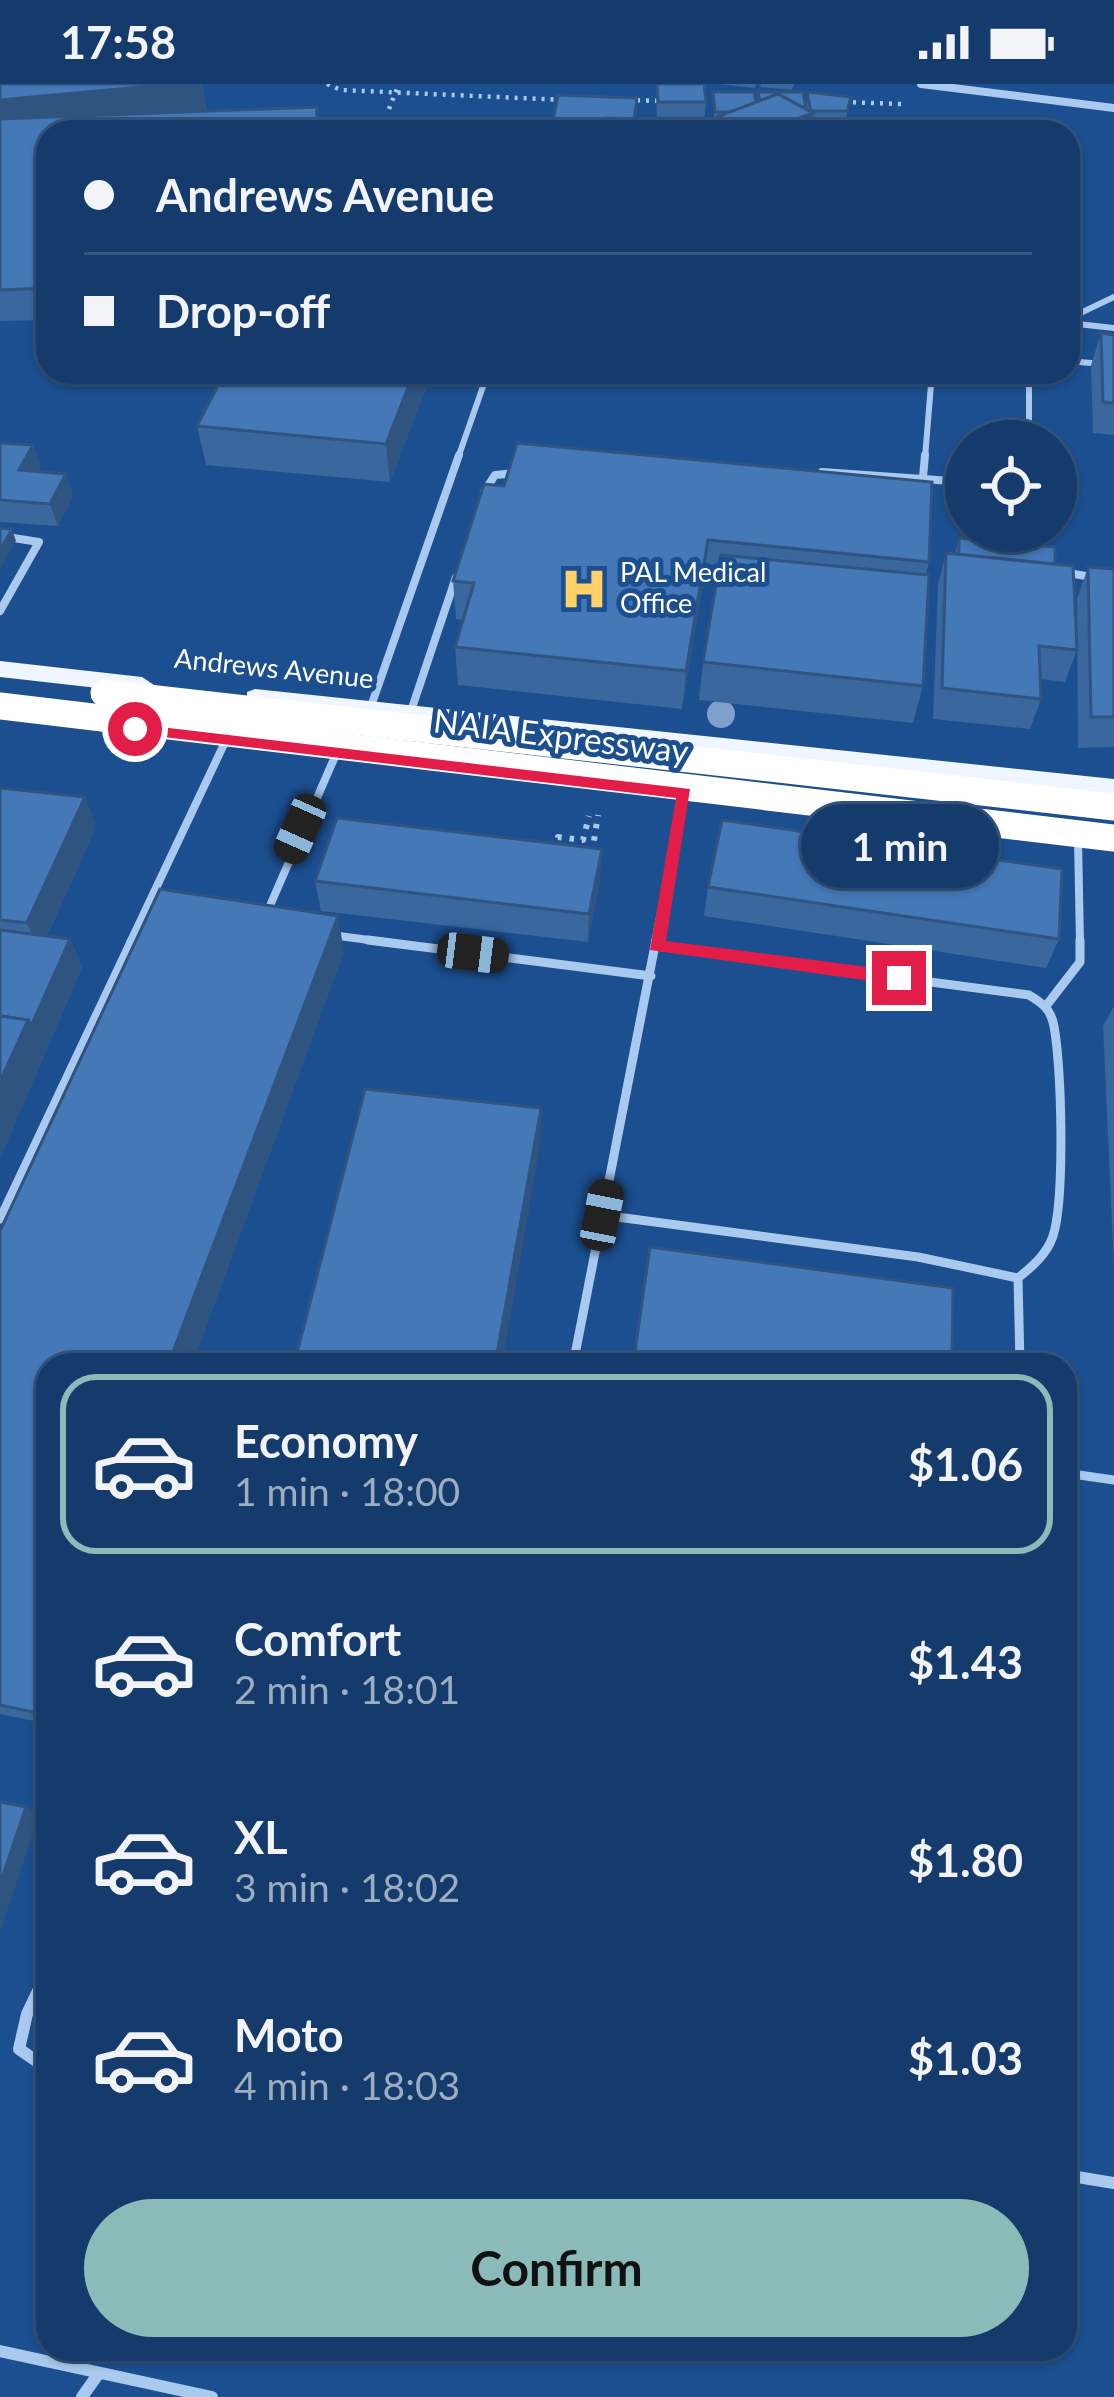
<!DOCTYPE html>
<meta charset="utf-8">
<style>
:root{--surface:#143b6b;--page:#214673;--text:#f1f3f6;--muted:#9dadc1;--line:#33557e;--accent:#8bbbb9}
body{margin:0;font-family:Lato,sans-serif;background:var(--page);color:var(--text);height:100vh;display:flex;flex-direction:column;font-size:45px;white-space:nowrap}
*{box-sizing:border-box;margin:0}
p{font-size:39px;color:var(--muted)}
.icon{flex:none;width:66px;height:66px;fill:none;stroke:currentColor;stroke-width:2;stroke-linecap:round;stroke-linejoin:round}
.map{position:relative;flex:1;overflow:hidden}
.side{position:absolute;left:36px;top:1269px;width:1041px;height:1008px;display:flex;flex-direction:column;background:var(--surface);border-radius:36px;box-shadow:0 3px 9px #0004,0 0 0 3px var(--line)}
.side>*{flex:none}
.banner{position:absolute;left:36px;top:36px;width:1044px;height:264px;border-radius:36px;box-shadow:0 3px 9px #0004,0 0 0 3px var(--line);display:grid;align-content:center;height:264px;padding:0 48px;background:var(--surface)}
.tools{position:absolute;left:945px;top:336px;display:grid;gap:24px}
.tools a{display:grid;place-items:center;width:132px;height:132px;border-radius:50%;background:var(--surface);box-shadow:0 3px 9px #0004,0 0 0 3px var(--line);font-size:60px}
.end{position:absolute;width:54px;height:54px;margin:-27px;border:15px solid #e11d48;background:#fff;box-shadow:0 0 0 6px #fff}
.from{border-radius:50%}
.bubble{position:absolute;height:84px;border-radius:42px;background:var(--surface);box-shadow:0 3px 9px #0004,0 0 0 3px var(--line);font-size:39px;font-weight:700;line-height:84px;text-align:center}
.car{position:absolute;width:36px;height:72px;margin:-36px -18px;border-radius:15px;box-shadow:0 0 9px 3px #0007;background:linear-gradient(#222 24%,#8ab4d8 0 40%,#222 0 76%,#8ab4d8 0 86%,#222 0)}
.banner b{display:flex;align-items:center;gap:42px;height:114px;font-size:45px}
.banner b+b{border-top:3px solid var(--line)}
.banner i{width:30px;height:30px;background:var(--text)}
ul{padding:21px 0 0;list-style:none}
li{display:flex;align-items:center;gap:36px;height:180px;margin:0 24px 18px;padding:0 24px;border:6px solid transparent;border-radius:36px}
li div{flex:1}
li b{display:block;font-size:45px}
li em{font-style:normal;font-weight:700}
li.on{border-color:var(--accent)}
li>.icon{width:108px;height:108px;stroke-width:1.5}
.primary-button{display:flex;gap:24px;margin-top:auto;padding:24px 48px}
.primary-button a{flex:1;height:138px;border-radius:72px;background:var(--accent);color:#111;font-size:48px;font-weight:700;line-height:138px;text-align:center}
.status{display:flex;justify-content:space-between;align-items:center;height:84px;padding:0 60px;background:var(--surface);direction:ltr}
.status svg{height:33px;fill:currentColor}
.map>svg:first-child{display:block}
.lines{fill:none;stroke-linecap:round;stroke-linejoin:round}
.path-far1{stroke:#a9c9ee;stroke-width:4.5;stroke-dasharray:3 6;stroke-linecap:butt}
.path{stroke:#a9c9ee;stroke-width:6;stroke-dasharray:4.5 8;stroke-linecap:butt}
.service-far3{stroke:#a9c9ee;stroke-width:6}
.service-far2{stroke:#a9c9ee;stroke-width:8}
.service-far1{stroke:#a9c9ee;stroke-width:9}
.service{stroke:#a9c9ee;stroke-width:12}
.minor{stroke:#a9c9ee;stroke-width:8}
.primary{fill:#f0f6ff;fill-rule:evenodd}
.path-bridge{stroke:#a9c9ee;stroke-width:6;stroke-dasharray:4.5 8;stroke-linecap:butt}
.motorway-bridge{stroke:#fff;stroke-width:27}
.tree{fill:#7ea0ca}
.wall{fill:#3a679d}
.shaded-wall{fill:#305480}
.building{fill:#4478b7;stroke:#305480;stroke-width:3}
.route{fill:#e11d48}
.labels{text-anchor:middle;stroke-width:10;stroke-linejoin:round;paint-order:stroke}
.far-poi-label{font-size:27px;fill:#fff;stroke:#1b4f8f;text-anchor:start}
.far-street-label{font-size:27px;fill:#fff;stroke:#1b4f8f}
.street-label{font-size:33px;fill:#fff;stroke:#1b4f8f}
</style>
<div class="status"><b>17:58</b><svg viewBox="0 0 49 12"><path d="M0 12V9h3v3zM5 12V6h3v6zM10 12V3h3v9zM15 12V0h3v12zM26 1h20v11H26zM47 4h2v5h-2z"/></svg></div>
<div class="map">
<svg width="1114" height="2313" viewBox="0 0 1114 2313">
<rect width="100%" height="100%" fill="#1b4f8f"/>
<g class="lines">
<g class="path-far1">
<polyline points="327,0 341,6 565,16"/>
<polyline points="628,16 661,17"/>
<polyline points="844,18 901,20"/>
<polyline points="389,25 399,0"/>
</g>
<polyline class="path" points="555,766 558,753 583,756 589,732"/>
<g class="service-far3">
<polyline points="308,43 357,46"/>
<polyline points="1068,235 1114,213"/>
<polyline points="1068,239 1114,244"/>
<polyline points="1068,277 1114,281"/>
<polyline points="1029,288 1029,357"/>
<polyline points="458,374 488,288"/>
<polyline points="925,374 932,288"/>
</g>
<g class="service-far2">
<polyline points="822,388 966,398"/>
<polyline points="923,393 925,371"/>
<polyline points="484,408 495,391 517,389"/>
<polyline points="1028,447 1028,464 1034,469"/>
<polyline points="0,452 39,458 0,527"/>
<polyline points="1063,488 1114,497"/>
<polyline points="370,625 459,371"/>
<polyline points="410,630 456,493"/>
<polyline points="1078,755 1080,859"/>
<polyline points="265,833 337,668"/>
<polyline points="331,851 392,859"/>
<polyline points="130,859 226,656"/>
<polyline points="655,859 684,709"/>
</g>
<g class="service-far1">
<polyline points="368,856 651,892"/>
<polyline points="1046,922 1080,878 1080,856"/>
<path d="M602 1131 918 1173 1018 1194C1033 1182 1047 1170 1053 1152 1065 1115 1062 976 1053 938 1049 923 1041 919 1029 911L656 862"/>
<polyline points="0,1135 132,856"/>
<polyline points="1018,1194 1020,1281"/>
<polyline points="573,1281 656,856"/>
<polyline points="1065,1389 1114,1396"/>
</g>
<g class="service">
<polyline points="48,1886 27,1930 19,1965 48,1985"/>
<polyline points="1065,2091 1114,2099"/>
<polyline points="0,2267 212,2313"/>
<polyline points="82,2313 99,2289"/>
</g>
<polyline class="minor" points="921,0 1114,24"/>
<g class="primary">
<polygon points="0,577 142,593 154,601 142,609 0,593"/>
<polygon points="255,605 1114,695 1114,713 247,618 247,608"/>
</g>
<polyline class="path-bridge" points="592,769 598,731"/>
<g class="motorway-bridge">
<polyline points="104,609 1114,723"/>
<polyline points="0,622 1114,754"/>
</g>
</g>
<circle class="tree" cx="721" cy="630" r="14"/>
<g class="wall">
<polygon points="0,0 202,0 207,27 48,48 48,236 0,237"/>
<polygon points="656,0 706,18 704,40 657,40"/>
<polygon points="719,0 756,0 755,4"/>
<polygon points="761,0 794,0 792,6 760,3"/>
<polygon points="713,8 757,18 758,8 807,26 807,8 851,13 845,38 812,38 718,46 718,39 714,39"/>
<polygon points="637,14 635,48 551,48"/>
<polygon points="1101,249 1114,251 1114,351 1093,349 1091,281"/>
<polygon points="432,288 390,398 206,381 197,342"/>
<polygon points="0,359 33,361 40,384 38,388 66,390 73,412 58,442 0,438"/>
<polygon points="484,400 929,478 926,491 923,602 913,639 699,616 703,578 717,496 704,494 682,625 458,601 455,563 463,536 456,535 453,497"/>
<polygon points="959,454 1055,480 1077,566 1065,598 1040,595 1041,615 1030,645 933,635 938,501 946,469 955,470"/>
<polygon points="1088,483 1114,485 1114,663 1078,664 1077,515"/>
<polygon points="0,704 85,713 96,743 47,852 70,855 82,883 0,1074"/>
<polygon points="600,795 588,858 321,827 315,797"/>
<polygon points="708,803 1059,855 1046,884 704,832"/>
<polygon points="344,867 192,1281 48,1281 48,1640 0,1630 0,1147"/>
<polygon points="1114,922 1114,1183 1103,942"/>
</g>
<g class="shaded-wall">
<polygon points="173,0 202,0 207,28 0,47 0,16"/>
<polygon points="813,29 810,48 762,48"/>
<polygon points="414,288 432,288 390,398 386,360"/>
<polygon points="33,361 40,384 27,409 19,386"/>
<polygon points="66,390 73,412 58,442 50,420"/>
<polygon points="12,445 16,457 0,485 0,466"/>
<polygon points="708,456 704,494 682,625 686,587"/>
<polygon points="85,713 96,743 40,867 27,839"/>
<polygon points="602,765 600,795 588,858 589,830"/>
<polygon points="338,832 344,867 192,1281 168,1281"/>
<polygon points="70,855 82,883 0,1074 0,998 28,936"/>
<polygon points="541,1024 541,1056 502,1281 495,1281"/>
<polygon points="48,1600 48,1636 37,1629"/>
<polygon points="26,1723 40,1729 0,1848 0,1800"/>
</g>
<g class="building">
<polygon points="0,0 173,0 0,16"/>
<polygon points="657,0 704,0 706,18 658,18"/>
<polygon points="713,8 754,8 756,19 730,28 715,28"/>
<polygon points="758,8 803,8 806,25 778,10 760,17"/>
<polygon points="807,8 851,13 847,27 811,27"/>
<polygon points="778,10 813,29 762,48 713,48 734,40 719,32"/>
<polygon points="558,11 637,14 634,35 607,34 605,48 551,48"/>
<polygon points="317,23 316,48 48,48 48,204 0,206 0,35"/>
<polygon points="1101,249 1114,251 1114,319 1103,318"/>
<polygon points="225,288 414,288 386,360 197,342"/>
<polygon points="0,359 33,361 19,386 66,390 50,420 0,416"/>
<polygon points="517,359 932,398 929,478 708,456 686,587 455,563 474,499 453,497 484,400 504,402"/>
<polygon points="0,444 12,445 0,466"/>
<polygon points="959,454 1055,463 1055,480 959,471"/>
<polygon points="946,469 1073,482 1077,566 1039,562 1041,615 942,604"/>
<polygon points="721,471 929,491 923,602 703,578"/>
<polygon points="1088,483 1114,485 1114,633 1091,633"/>
<polygon points="0,704 85,713 27,839 0,836"/>
<polygon points="337,734 602,765 589,830 315,797"/>
<polygon points="722,736 1062,785 1059,855 708,803"/>
<polygon points="160,805 338,832 168,1281 48,1281 48,1600 37,1629 0,1621 0,1147"/>
<polygon points="0,846 70,855 31,942 28,936 0,932"/>
<polygon points="0,932 28,936 0,998"/>
<polygon points="365,1005 541,1024 495,1281 294,1281"/>
<polygon points="650,1163 953,1204 952,1281 633,1281"/>
<polygon points="0,1718 26,1723 0,1800"/>
</g>
<polygon class="route" points="135,640 690,705 666,857 899,887 908,894 899,901 650,866 676,714 130,649 130,642"/>
<defs>
<symbol id="hospital-bare" viewBox="-9 -9 18 18"><path d="M-5-5h3v3.5h4V-5h3V5h-3V1.5h-4V5h-3Z" fill="#ffd166" stroke="#1b4f8f" stroke-width="2.5" paint-order="stroke"/></symbol>
</defs>
<g fill-rule="evenodd">
<use href="#hospital-bare" x="551" y="472" width="66" height="66"/>
</g>
<g class="labels">
<g class="far-poi-label">
<text x="620" y="498">PAL Medical<tspan x="620" dy="31">Office</tspan></text>
</g>
<g class="far-street-label">
<text transform="translate(274 585) rotate(6)" y="9">Andrews Avenue</text>
</g>
<g class="street-label">
<text transform="translate(561 652) rotate(7)" y="12">NAIA Expressway</text>
</g>
</g>
</svg>
<div class="tools">
<a><svg class="icon" aria-label="locate" viewBox="0 0 24 24"><circle cx="12" cy="12" r="6"/><path d="M12 2v4M12 18v4M2 12h4M18 12h4"/></svg></a>
</div>
<i class="end from" style="left:135px;top:645px"></i>
<i class="end" style="left:899px;top:894px"></i>
<div class="bubble" style="left:801px;top:720px;width:198px">1 min</div>
<i class="car" style="left:300px;top:745px;rotate:204deg"></i>
<i class="car" style="left:473px;top:869px;rotate:97deg"></i>
<i class="car" style="left:602px;top:1131px;rotate:11deg"></i>
<div class="banner">
<b><i class="from"></i>Andrews Avenue</b>
<b><i></i>Drop-off</b>
</div>
<section class="side">
<ul>
<li class="on"><svg class="icon" aria-label="car" viewBox="0 0 24 24"><path d="M5 17H2v-5l4-1 3-4h7l3 4 3 1v5h-3M9 17h6M6 11h13"/><circle cx="7" cy="17" r="2"/><circle cx="17" cy="17" r="2"/></svg><div><b>Economy</b><p>1 min · 18:00</p></div><em>$1.06</em></li>
<li><svg class="icon" aria-label="car" viewBox="0 0 24 24"><path d="M5 17H2v-5l4-1 3-4h7l3 4 3 1v5h-3M9 17h6M6 11h13"/><circle cx="7" cy="17" r="2"/><circle cx="17" cy="17" r="2"/></svg><div><b>Comfort</b><p>2 min · 18:01</p></div><em>$1.43</em></li>
<li><svg class="icon" aria-label="car" viewBox="0 0 24 24"><path d="M5 17H2v-5l4-1 3-4h7l3 4 3 1v5h-3M9 17h6M6 11h13"/><circle cx="7" cy="17" r="2"/><circle cx="17" cy="17" r="2"/></svg><div><b>XL</b><p>3 min · 18:02</p></div><em>$1.80</em></li>
<li><svg class="icon" aria-label="car" viewBox="0 0 24 24"><path d="M5 17H2v-5l4-1 3-4h7l3 4 3 1v5h-3M9 17h6M6 11h13"/><circle cx="7" cy="17" r="2"/><circle cx="17" cy="17" r="2"/></svg><div><b>Moto</b><p>4 min · 18:03</p></div><em>$1.03</em></li>
</ul>
<div class="primary-button"><a>Confirm</a></div>
</section>
</div>
